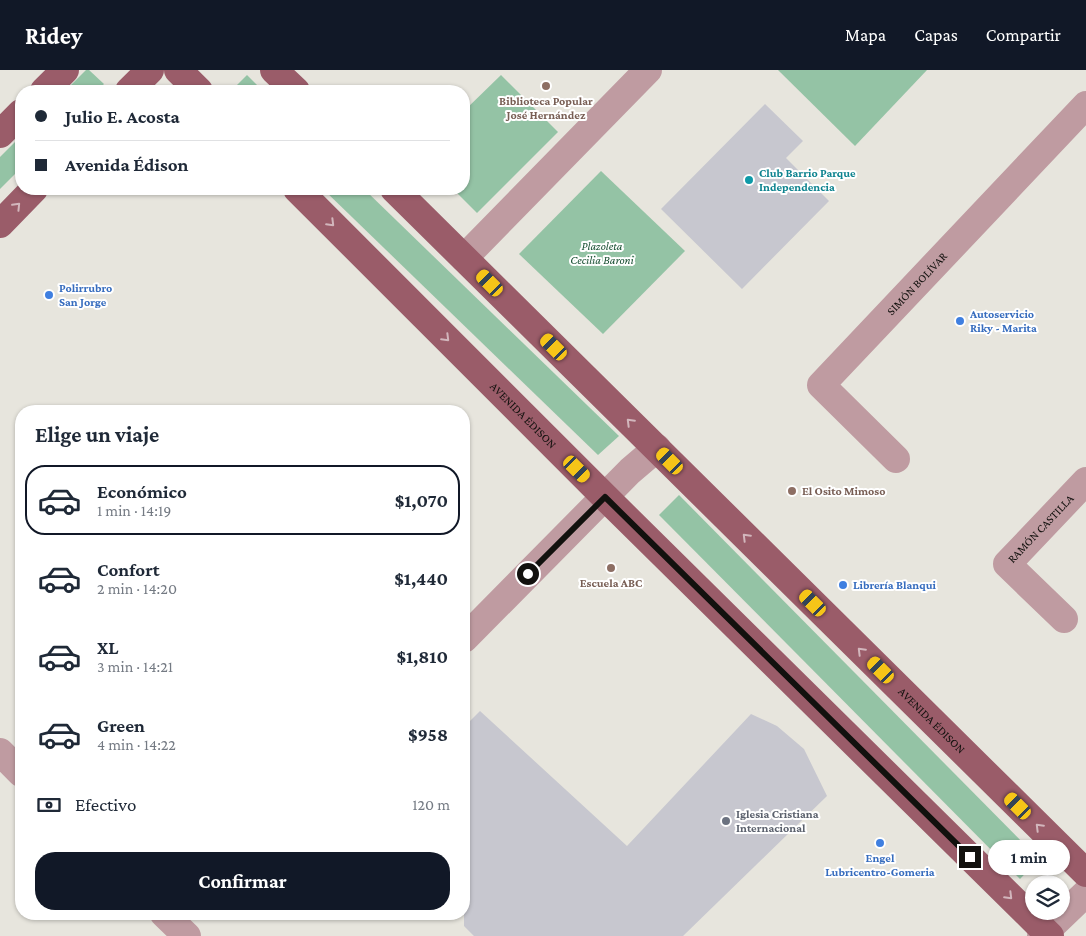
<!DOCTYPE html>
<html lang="es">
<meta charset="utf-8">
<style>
:root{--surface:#fff;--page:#f6f6f7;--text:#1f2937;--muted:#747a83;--line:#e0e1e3;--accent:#111827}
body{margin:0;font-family:"Crimson Pro",serif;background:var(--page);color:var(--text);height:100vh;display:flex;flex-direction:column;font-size:19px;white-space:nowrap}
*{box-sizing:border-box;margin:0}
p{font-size:16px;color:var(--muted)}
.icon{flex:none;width:28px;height:28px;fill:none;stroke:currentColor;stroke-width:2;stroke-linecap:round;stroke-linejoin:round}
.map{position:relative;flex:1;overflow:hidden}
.sheet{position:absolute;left:15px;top:335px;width:455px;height:515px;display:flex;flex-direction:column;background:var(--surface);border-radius:20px;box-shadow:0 1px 4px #0004}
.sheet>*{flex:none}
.top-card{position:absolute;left:15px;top:15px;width:455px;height:110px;border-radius:20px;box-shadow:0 1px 4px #0004;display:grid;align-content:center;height:110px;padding:0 20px;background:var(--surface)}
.buttons{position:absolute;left:1025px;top:805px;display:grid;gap:10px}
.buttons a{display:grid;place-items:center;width:45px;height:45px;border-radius:50%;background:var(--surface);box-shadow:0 1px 4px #0004;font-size:25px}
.end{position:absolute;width:22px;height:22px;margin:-11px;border:6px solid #12110e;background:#fff;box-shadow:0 0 0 2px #fff}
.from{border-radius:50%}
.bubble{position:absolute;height:35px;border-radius:18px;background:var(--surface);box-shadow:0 1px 4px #0004;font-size:16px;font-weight:700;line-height:35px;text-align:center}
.car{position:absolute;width:15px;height:30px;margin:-15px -8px;border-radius:6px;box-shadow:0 0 4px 1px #0007;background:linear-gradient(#f5c518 24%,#345 0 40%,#f5c518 0 76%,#345 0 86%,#f5c518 0)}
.top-card b{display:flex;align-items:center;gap:18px;height:48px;font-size:19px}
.top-card b+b{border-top:1px solid var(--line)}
.top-card i{width:12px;height:12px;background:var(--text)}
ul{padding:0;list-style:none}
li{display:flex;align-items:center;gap:15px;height:70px;margin:0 10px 8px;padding:0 10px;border:2px solid transparent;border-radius:20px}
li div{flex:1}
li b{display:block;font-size:19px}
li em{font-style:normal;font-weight:700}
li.selected{border-color:var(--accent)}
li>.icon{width:45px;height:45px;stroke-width:1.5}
h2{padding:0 20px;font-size:22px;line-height:60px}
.pay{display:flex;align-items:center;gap:12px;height:55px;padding:0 20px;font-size:19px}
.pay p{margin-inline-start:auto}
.primary-button{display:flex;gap:10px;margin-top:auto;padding:10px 20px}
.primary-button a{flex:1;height:58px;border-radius:20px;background:var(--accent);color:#fff;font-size:20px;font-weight:700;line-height:58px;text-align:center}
header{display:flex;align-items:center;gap:30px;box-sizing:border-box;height:70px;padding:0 25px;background:var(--accent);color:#fff}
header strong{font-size:24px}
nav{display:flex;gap:28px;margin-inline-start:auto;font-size:18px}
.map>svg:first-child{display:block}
.green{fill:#94c3a5}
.building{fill:#c7c7cf}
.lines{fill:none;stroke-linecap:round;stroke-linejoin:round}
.minor{stroke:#bf9ba1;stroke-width:28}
.major{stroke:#9a5c69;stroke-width:28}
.oneway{stroke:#d2b6bc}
.route{stroke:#12110e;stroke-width:6}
.education-dot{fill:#8d6e63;stroke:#fff;stroke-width:2}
.culture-dot{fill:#0f9aa8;stroke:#fff;stroke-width:2}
.shop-dot{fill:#3f7fe0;stroke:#fff;stroke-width:2}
.worship-dot{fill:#6b7280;stroke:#fff;stroke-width:2}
.labels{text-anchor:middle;stroke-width:4;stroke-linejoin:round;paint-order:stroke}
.education-label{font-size:12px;font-weight:bold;fill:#785e54;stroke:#fff}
.culture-label{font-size:12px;font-weight:bold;fill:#0d838f;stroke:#fff;text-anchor:start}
.park-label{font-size:12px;font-style:italic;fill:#184f32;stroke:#fff}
.street-label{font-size:12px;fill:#12110e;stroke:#fff}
.shop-label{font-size:12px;font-weight:bold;fill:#366cbe;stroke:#fff;text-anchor:start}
.worship-label{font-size:12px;font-weight:bold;fill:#5b616d;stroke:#fff;text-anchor:start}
</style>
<header>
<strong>Ridey</strong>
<nav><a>Mapa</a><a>Capas</a><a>Compartir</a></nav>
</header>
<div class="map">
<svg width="1086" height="866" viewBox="0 0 1086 866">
<rect width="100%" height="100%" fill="#e7e5dd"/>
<g class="green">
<polygon points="86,0 89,0 104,14 97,21 65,21"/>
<polygon points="778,0 927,0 855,76"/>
<polygon points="247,5 263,21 231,21"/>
<polygon points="501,5 558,62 477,143 453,119 464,119 464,41"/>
<polygon points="21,66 21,98 0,119 0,87"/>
<polygon points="601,101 685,181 603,264 519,184"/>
<polygon points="323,119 364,119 619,366 598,385"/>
<polygon points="679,425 1039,789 1020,809 659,445"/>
</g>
<g class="building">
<polygon points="765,34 803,71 786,88 829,131 742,219 661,139"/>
<polygon points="480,641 627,776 751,644 777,656 804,679 827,726 683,866 474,866 464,856 464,657"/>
</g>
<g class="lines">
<g class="minor">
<polyline points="464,188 648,0"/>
<path id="s1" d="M896 389 821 315 1086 35"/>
<path id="s2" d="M1064 549 1007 494 1086 411"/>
<polyline points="464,569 630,401 657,378"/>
<polyline points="0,682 21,703"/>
<polyline points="164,844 187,866"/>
<polyline points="1041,866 1086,823"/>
</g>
<g class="major">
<polyline points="178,0 199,21"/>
<polyline points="274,0 296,21"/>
<polyline points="44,21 65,0"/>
<polyline points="129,21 150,0"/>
<polyline points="0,64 21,43"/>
<path id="s3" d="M297 119 605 427 1050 866"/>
<path id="s4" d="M394 119 1086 803"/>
<polyline points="0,154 34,119"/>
</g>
</g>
<defs><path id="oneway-chevron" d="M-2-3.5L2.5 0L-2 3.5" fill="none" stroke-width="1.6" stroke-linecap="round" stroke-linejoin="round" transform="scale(1.25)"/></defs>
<g class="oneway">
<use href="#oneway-chevron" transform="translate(17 136) rotate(-46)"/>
<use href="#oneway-chevron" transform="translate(331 153) rotate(45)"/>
<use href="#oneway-chevron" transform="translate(446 268) rotate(45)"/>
<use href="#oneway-chevron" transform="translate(630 352) rotate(-135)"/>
<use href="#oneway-chevron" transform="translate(746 467) rotate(-135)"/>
<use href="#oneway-chevron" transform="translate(861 581) rotate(-135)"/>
<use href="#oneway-chevron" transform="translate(1039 757) rotate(-135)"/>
<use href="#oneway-chevron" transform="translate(1009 826) rotate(45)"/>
</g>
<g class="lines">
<polyline class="route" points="528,504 605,427 970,787"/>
</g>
<g class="education-dot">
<circle cx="546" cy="16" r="5"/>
<circle cx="792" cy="421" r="5"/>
<circle cx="611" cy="498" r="5"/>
</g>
<circle class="culture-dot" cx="749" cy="110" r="5"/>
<g class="shop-dot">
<circle cx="49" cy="225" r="5"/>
<circle cx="960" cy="251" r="5"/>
<circle cx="843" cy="515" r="5"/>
<circle cx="880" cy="773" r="5"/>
</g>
<circle class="worship-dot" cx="726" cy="751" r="5"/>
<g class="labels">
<g class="education-label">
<text x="546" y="35">Biblioteca Popular<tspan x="546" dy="14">José Hernández</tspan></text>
<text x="802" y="425" text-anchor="start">El Osito Mimoso</text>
<text x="611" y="517">Escuela ABC</text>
</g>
<g class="culture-label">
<text x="759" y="107">Club Barrio Parque<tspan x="759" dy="14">Independencia</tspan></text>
</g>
<g class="park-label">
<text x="602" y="180">Plazoleta<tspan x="602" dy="14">Cecilia Baroni</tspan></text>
</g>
<g class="street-label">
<text dy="4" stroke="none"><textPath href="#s1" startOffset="245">SIMÓN BOLÍVAR</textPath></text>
<text dy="4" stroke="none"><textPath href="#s3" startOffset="320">AVENIDA ÉDISON</textPath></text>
<text dy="4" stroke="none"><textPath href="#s2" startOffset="128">RAMÓN CASTILLA</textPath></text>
<text dy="4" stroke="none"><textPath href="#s4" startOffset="756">AVENIDA ÉDISON</textPath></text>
</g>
<g class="shop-label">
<text x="59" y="222">Polirrubro<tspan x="59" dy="14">San Jorge</tspan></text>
<text x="970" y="248">Autoservicio<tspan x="970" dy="14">Riky - Marita</tspan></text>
<text x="853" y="519">Librería Blanqui</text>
<text x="880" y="792" text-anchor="middle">Engel<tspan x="880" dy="14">Lubricentro-Gomeria</tspan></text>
</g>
<g class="worship-label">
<text x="736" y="748">Iglesia Cristiana<tspan x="736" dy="14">Internacional</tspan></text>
</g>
</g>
</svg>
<div class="buttons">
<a><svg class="icon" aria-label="layers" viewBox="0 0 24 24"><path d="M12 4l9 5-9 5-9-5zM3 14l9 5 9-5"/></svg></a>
</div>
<i class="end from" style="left:528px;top:504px"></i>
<i class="end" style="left:970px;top:787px"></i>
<div class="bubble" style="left:988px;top:770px;width:82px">1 min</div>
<i class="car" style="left:490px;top:213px;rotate:315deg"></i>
<i class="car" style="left:554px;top:277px;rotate:315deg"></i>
<i class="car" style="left:670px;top:391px;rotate:315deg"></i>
<i class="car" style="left:577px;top:399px;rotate:135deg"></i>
<i class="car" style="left:813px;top:533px;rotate:315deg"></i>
<i class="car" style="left:881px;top:600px;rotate:315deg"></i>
<i class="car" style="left:1018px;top:736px;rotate:315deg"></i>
<div class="top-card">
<b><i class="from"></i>Julio E. Acosta</b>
<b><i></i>Avenida Édison</b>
</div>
<section class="sheet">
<h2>Elige un viaje</h2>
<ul>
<li class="selected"><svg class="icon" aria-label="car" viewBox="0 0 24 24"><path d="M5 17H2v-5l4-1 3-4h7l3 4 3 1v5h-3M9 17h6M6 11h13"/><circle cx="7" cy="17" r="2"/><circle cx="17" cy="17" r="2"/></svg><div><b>Económico</b><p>1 min · 14:19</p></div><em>$1,070</em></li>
<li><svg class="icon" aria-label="car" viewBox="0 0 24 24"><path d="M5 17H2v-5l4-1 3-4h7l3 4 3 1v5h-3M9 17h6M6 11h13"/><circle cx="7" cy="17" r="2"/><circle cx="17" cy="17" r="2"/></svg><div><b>Confort</b><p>2 min · 14:20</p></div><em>$1,440</em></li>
<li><svg class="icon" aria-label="car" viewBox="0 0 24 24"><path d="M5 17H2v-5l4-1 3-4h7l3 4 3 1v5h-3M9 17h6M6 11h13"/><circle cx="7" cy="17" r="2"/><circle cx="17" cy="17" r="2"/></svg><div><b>XL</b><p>3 min · 14:21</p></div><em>$1,810</em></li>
<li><svg class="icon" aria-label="car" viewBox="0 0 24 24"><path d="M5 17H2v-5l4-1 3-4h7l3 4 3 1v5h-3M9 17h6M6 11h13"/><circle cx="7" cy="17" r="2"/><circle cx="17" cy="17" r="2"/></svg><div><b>Green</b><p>4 min · 14:22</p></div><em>$958</em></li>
</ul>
<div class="pay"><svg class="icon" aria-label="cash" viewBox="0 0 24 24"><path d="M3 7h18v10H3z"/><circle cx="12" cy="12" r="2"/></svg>Efectivo<p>120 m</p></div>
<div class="primary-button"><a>Confirmar</a></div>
</section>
</div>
